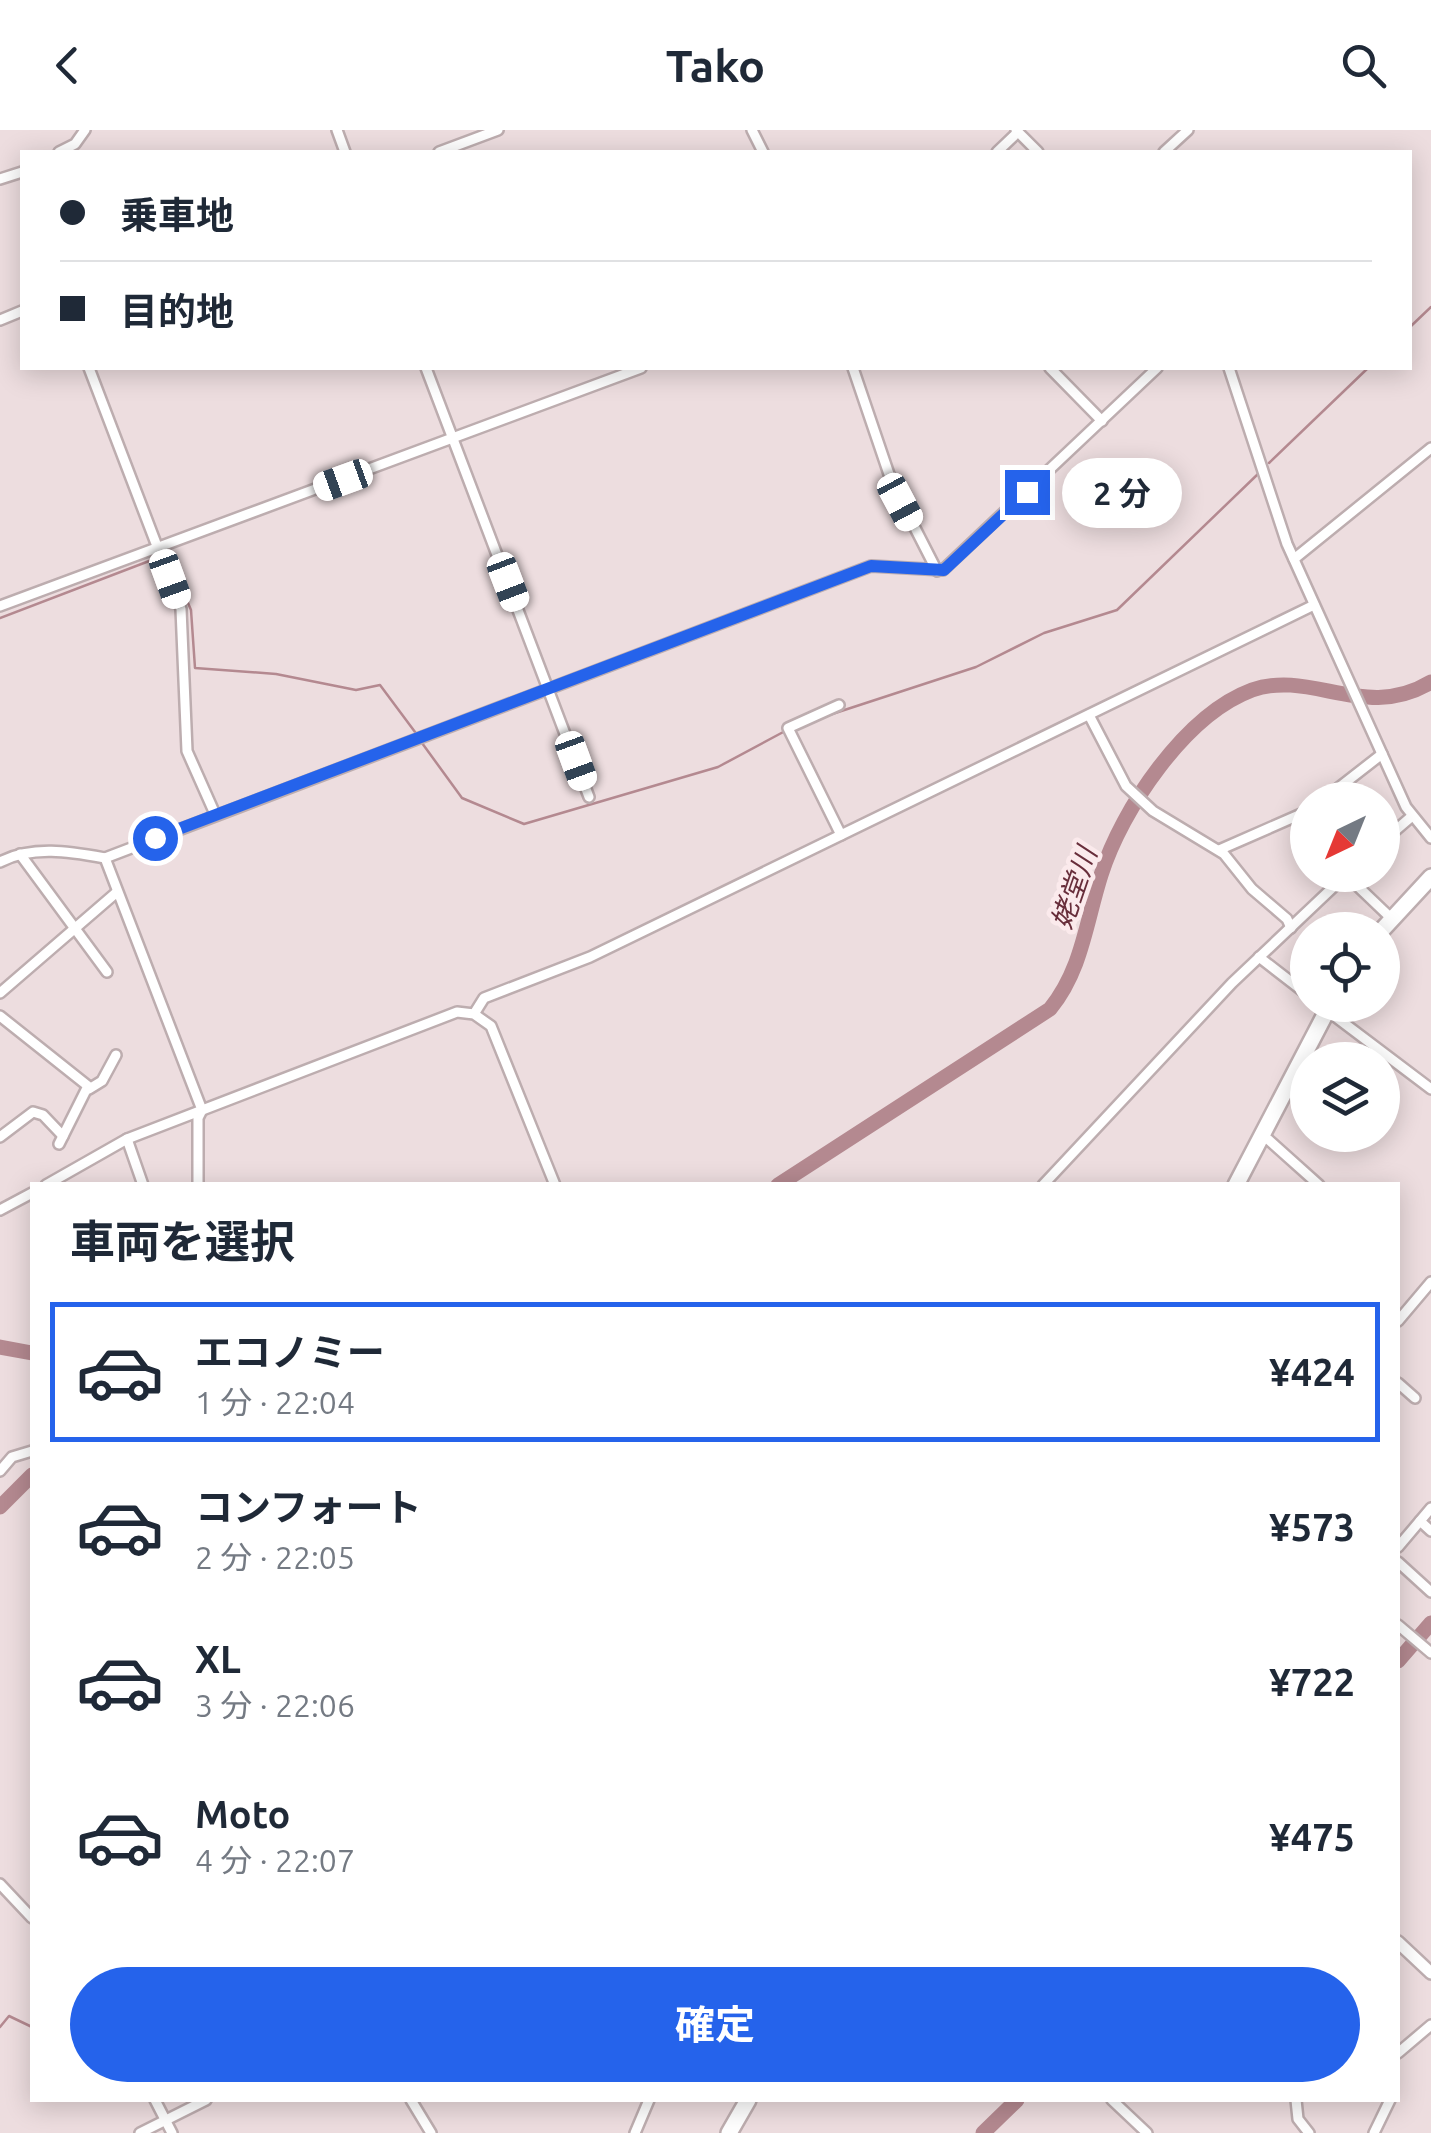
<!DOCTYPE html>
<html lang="ja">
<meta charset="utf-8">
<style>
:root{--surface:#fff;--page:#f6f6f7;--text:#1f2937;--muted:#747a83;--line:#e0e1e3;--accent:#2563eb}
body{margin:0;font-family:Ubuntu,"Noto Sans JP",sans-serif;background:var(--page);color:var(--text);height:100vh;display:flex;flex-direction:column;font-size:38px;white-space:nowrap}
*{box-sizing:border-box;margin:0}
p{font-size:32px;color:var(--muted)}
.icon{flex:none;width:55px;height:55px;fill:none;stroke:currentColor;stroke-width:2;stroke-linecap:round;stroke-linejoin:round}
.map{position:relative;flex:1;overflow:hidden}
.drawer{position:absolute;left:30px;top:1052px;width:1370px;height:920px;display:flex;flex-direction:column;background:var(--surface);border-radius:0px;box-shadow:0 5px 25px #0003}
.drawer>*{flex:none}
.guide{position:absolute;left:20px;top:20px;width:1392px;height:220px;border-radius:0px;box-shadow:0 5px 25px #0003;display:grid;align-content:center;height:220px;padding:0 40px;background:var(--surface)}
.needle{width:65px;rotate:223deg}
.buttons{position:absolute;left:1290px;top:652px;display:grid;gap:20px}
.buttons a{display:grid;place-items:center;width:110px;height:110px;border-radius:50%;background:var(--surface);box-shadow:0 5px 25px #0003;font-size:50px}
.end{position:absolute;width:45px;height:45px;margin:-22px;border:12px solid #2563eb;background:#fff;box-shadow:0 0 0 5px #fff}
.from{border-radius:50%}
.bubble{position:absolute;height:70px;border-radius:35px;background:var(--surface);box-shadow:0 5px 25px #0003;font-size:32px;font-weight:700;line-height:70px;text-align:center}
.car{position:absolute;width:30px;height:60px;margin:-30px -15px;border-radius:12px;box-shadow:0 0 8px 2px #0007;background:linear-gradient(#fff 24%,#345 0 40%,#fff 0 76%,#345 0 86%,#fff 0)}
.guide b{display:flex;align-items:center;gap:35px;height:95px;font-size:38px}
.guide b+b{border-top:2px solid var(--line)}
.guide i{width:25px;height:25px;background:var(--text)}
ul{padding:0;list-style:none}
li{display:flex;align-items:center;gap:30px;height:140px;margin:0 20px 15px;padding:0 20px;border:5px solid transparent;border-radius:0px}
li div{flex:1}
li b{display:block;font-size:38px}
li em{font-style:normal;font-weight:700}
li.current{border-color:var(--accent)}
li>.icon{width:90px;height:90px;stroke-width:1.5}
h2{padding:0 40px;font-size:45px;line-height:120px}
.primary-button{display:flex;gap:20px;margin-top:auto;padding:20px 40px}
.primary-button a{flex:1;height:115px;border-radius:60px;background:var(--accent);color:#fff;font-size:40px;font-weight:700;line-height:115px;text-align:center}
header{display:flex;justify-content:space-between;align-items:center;height:130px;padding:0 40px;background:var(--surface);font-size:45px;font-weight:700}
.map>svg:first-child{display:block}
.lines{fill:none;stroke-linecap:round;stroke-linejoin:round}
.stream{stroke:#b48990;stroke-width:2.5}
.river{stroke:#b48990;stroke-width:15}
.minor-casing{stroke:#bdadaf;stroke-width:14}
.tertiary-casing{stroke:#bdadaf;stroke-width:16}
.trunk-casing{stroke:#bdadaf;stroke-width:20}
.minor{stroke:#fff;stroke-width:9}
.tertiary{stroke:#fff;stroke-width:11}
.trunk{stroke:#fff;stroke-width:15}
.route{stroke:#2563eb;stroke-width:12}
.labels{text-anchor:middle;stroke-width:9;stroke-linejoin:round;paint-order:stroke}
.water-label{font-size:28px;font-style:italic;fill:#682e3b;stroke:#fbeaec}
</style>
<header><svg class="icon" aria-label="back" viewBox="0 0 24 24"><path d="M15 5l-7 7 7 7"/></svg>Tako<svg class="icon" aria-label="search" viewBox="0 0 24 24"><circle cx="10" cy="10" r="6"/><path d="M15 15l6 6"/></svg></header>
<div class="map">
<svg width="1431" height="2003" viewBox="0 0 1431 2003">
<rect width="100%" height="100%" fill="#eddddf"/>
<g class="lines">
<g class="stream">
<polyline points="1410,197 1431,177"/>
<polyline points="1269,333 1368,238"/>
<polyline points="167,424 191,480 195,538 276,544 356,560 380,555 418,606"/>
<polyline points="0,488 157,428"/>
<polyline points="823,587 976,537 1044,503 1117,480 1259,343"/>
<polyline points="422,613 462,668 524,694 718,637 787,600"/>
<polyline points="0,1897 9,1886 32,1897"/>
</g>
<g class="river">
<path d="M778 1055 1050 879C1082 840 1086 792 1101 745 1122 679 1185 585 1252 560 1312 539 1365 592 1431 552"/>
<polyline points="0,1217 32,1223"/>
<polyline points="0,1377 32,1345"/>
<polyline points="1398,1531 1431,1493"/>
<polyline points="983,2003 1017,1970"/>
</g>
<defs>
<g id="minor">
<polyline points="337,0 345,22"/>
<polyline points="752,0 763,22"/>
<polyline points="1016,0 1038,22"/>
<polyline points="59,22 75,14 85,0"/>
<polyline points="439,22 498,0"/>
<polyline points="997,22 1018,2"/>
<polyline points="1164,22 1188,0"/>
<polyline points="0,49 22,42"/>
<polyline points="0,190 22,181"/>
<polyline points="89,238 181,479 187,621 215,684"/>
<polyline points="426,238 589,667"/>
<polyline points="853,238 892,353 937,441"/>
<polyline points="1050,238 1102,291"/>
<polyline points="1229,238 1287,414 1406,677 1431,708"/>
<polyline points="1294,429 1431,318"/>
<polyline points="0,476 641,238"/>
<polyline points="839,575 788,598 841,705"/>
<polyline points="1089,585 1126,656 1153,681 1224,724 1252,759 1287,789 1291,798"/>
<polyline points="1323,670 1382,624"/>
<polyline points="1382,712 1411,687"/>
<polyline points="1219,720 1308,681"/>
<polyline points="20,724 107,842"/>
<polyline points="105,728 202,980 198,988 198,1055"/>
<path d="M0 732C33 715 71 722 105 728L871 436 943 440 1157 238"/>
<polyline points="1346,745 1392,789"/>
<polyline points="1259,827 1308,865"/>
<polyline points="0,863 117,762"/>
<polyline points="1320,875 1431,959"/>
<polyline points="474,884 484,868 590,827 1314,475"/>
<polyline points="0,886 88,956 59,1014"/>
<polyline points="89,959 102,951 116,925"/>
<polyline points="1262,1004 1319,1055"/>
<polyline points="0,1007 33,982 43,985 63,1006"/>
<polyline points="127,1009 143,1055"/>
<polyline points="46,1055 127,1009 457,882 474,884 491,896 555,1055"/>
<polyline points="1043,1055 1232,853 1346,745"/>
<polyline points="0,1080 32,1063"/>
<polyline points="1398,1191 1431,1152"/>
<polyline points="1398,1253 1415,1268"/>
<polyline points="0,1341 12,1327 32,1321"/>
<polyline points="1420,1391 1431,1401"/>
<polyline points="1398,1417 1431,1378"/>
<polyline points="1398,1432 1431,1462"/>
<polyline points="1398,1495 1431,1523"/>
<polyline points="0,1754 32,1788"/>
<polyline points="1398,1923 1431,1895"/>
<polyline points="155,1970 172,2003"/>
<polyline points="411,1970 431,2003"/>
<polyline points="1112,1970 1147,2003"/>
<polyline points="1296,1970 1298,1989 1309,2003"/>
<polyline points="140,2003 206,1970"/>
<polyline points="635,2003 649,1970"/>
<polyline points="1374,2003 1390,1970"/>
</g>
<polyline id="tertiary" points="1398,1812 1431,1843"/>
<g id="trunk">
<polyline points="1382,800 1431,747"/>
<polyline points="1236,1055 1330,875"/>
<polyline points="729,2003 748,1970"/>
</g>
</defs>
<use href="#minor" class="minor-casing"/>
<use href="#tertiary" class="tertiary-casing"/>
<use href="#trunk" class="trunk-casing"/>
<use href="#minor" class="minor"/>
<use href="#tertiary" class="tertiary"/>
<use href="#trunk" class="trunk"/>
</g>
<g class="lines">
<polyline class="route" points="155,708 871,436 944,440 1027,362"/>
</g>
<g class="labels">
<g class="water-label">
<text transform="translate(1074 758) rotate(-71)" y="10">姥堂川</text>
</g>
</g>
</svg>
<div class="buttons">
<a><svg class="needle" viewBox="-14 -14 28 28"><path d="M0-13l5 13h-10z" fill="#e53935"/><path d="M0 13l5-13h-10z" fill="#747a83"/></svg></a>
<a><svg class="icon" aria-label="locate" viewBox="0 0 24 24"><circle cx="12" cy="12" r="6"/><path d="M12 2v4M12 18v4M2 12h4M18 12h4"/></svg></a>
<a><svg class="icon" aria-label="layers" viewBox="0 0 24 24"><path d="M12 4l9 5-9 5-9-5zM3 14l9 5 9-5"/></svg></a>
</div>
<i class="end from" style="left:155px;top:708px"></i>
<i class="end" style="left:1027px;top:362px"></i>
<div class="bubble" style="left:1062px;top:328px;width:120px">2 分</div>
<i class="car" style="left:343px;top:350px;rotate:250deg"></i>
<i class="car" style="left:900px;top:372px;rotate:152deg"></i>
<i class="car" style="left:170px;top:449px;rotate:160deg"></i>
<i class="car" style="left:508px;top:452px;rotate:159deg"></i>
<i class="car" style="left:576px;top:631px;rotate:160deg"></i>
<div class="guide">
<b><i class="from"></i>乗車地</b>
<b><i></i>目的地</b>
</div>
<section class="drawer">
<h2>車両を選択</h2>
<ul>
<li class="current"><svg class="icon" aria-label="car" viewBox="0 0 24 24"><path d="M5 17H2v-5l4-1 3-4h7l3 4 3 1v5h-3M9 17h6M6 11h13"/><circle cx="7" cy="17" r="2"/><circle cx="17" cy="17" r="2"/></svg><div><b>エコノミー</b><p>1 分 · 22:04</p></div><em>¥424</em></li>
<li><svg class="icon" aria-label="car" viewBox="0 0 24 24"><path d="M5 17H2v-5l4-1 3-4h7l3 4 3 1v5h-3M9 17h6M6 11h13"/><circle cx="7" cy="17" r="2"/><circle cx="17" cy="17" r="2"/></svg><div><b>コンフォート</b><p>2 分 · 22:05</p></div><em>¥573</em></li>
<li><svg class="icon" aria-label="car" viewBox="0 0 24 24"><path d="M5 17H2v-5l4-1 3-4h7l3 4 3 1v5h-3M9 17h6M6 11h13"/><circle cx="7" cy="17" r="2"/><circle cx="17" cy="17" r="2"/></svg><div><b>XL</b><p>3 分 · 22:06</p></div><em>¥722</em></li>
<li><svg class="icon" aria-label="car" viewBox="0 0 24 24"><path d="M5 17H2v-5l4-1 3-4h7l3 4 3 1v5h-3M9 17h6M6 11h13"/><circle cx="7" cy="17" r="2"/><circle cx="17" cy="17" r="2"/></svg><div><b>Moto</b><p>4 分 · 22:07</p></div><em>¥475</em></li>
</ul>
<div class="primary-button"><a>確定</a></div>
</section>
</div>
